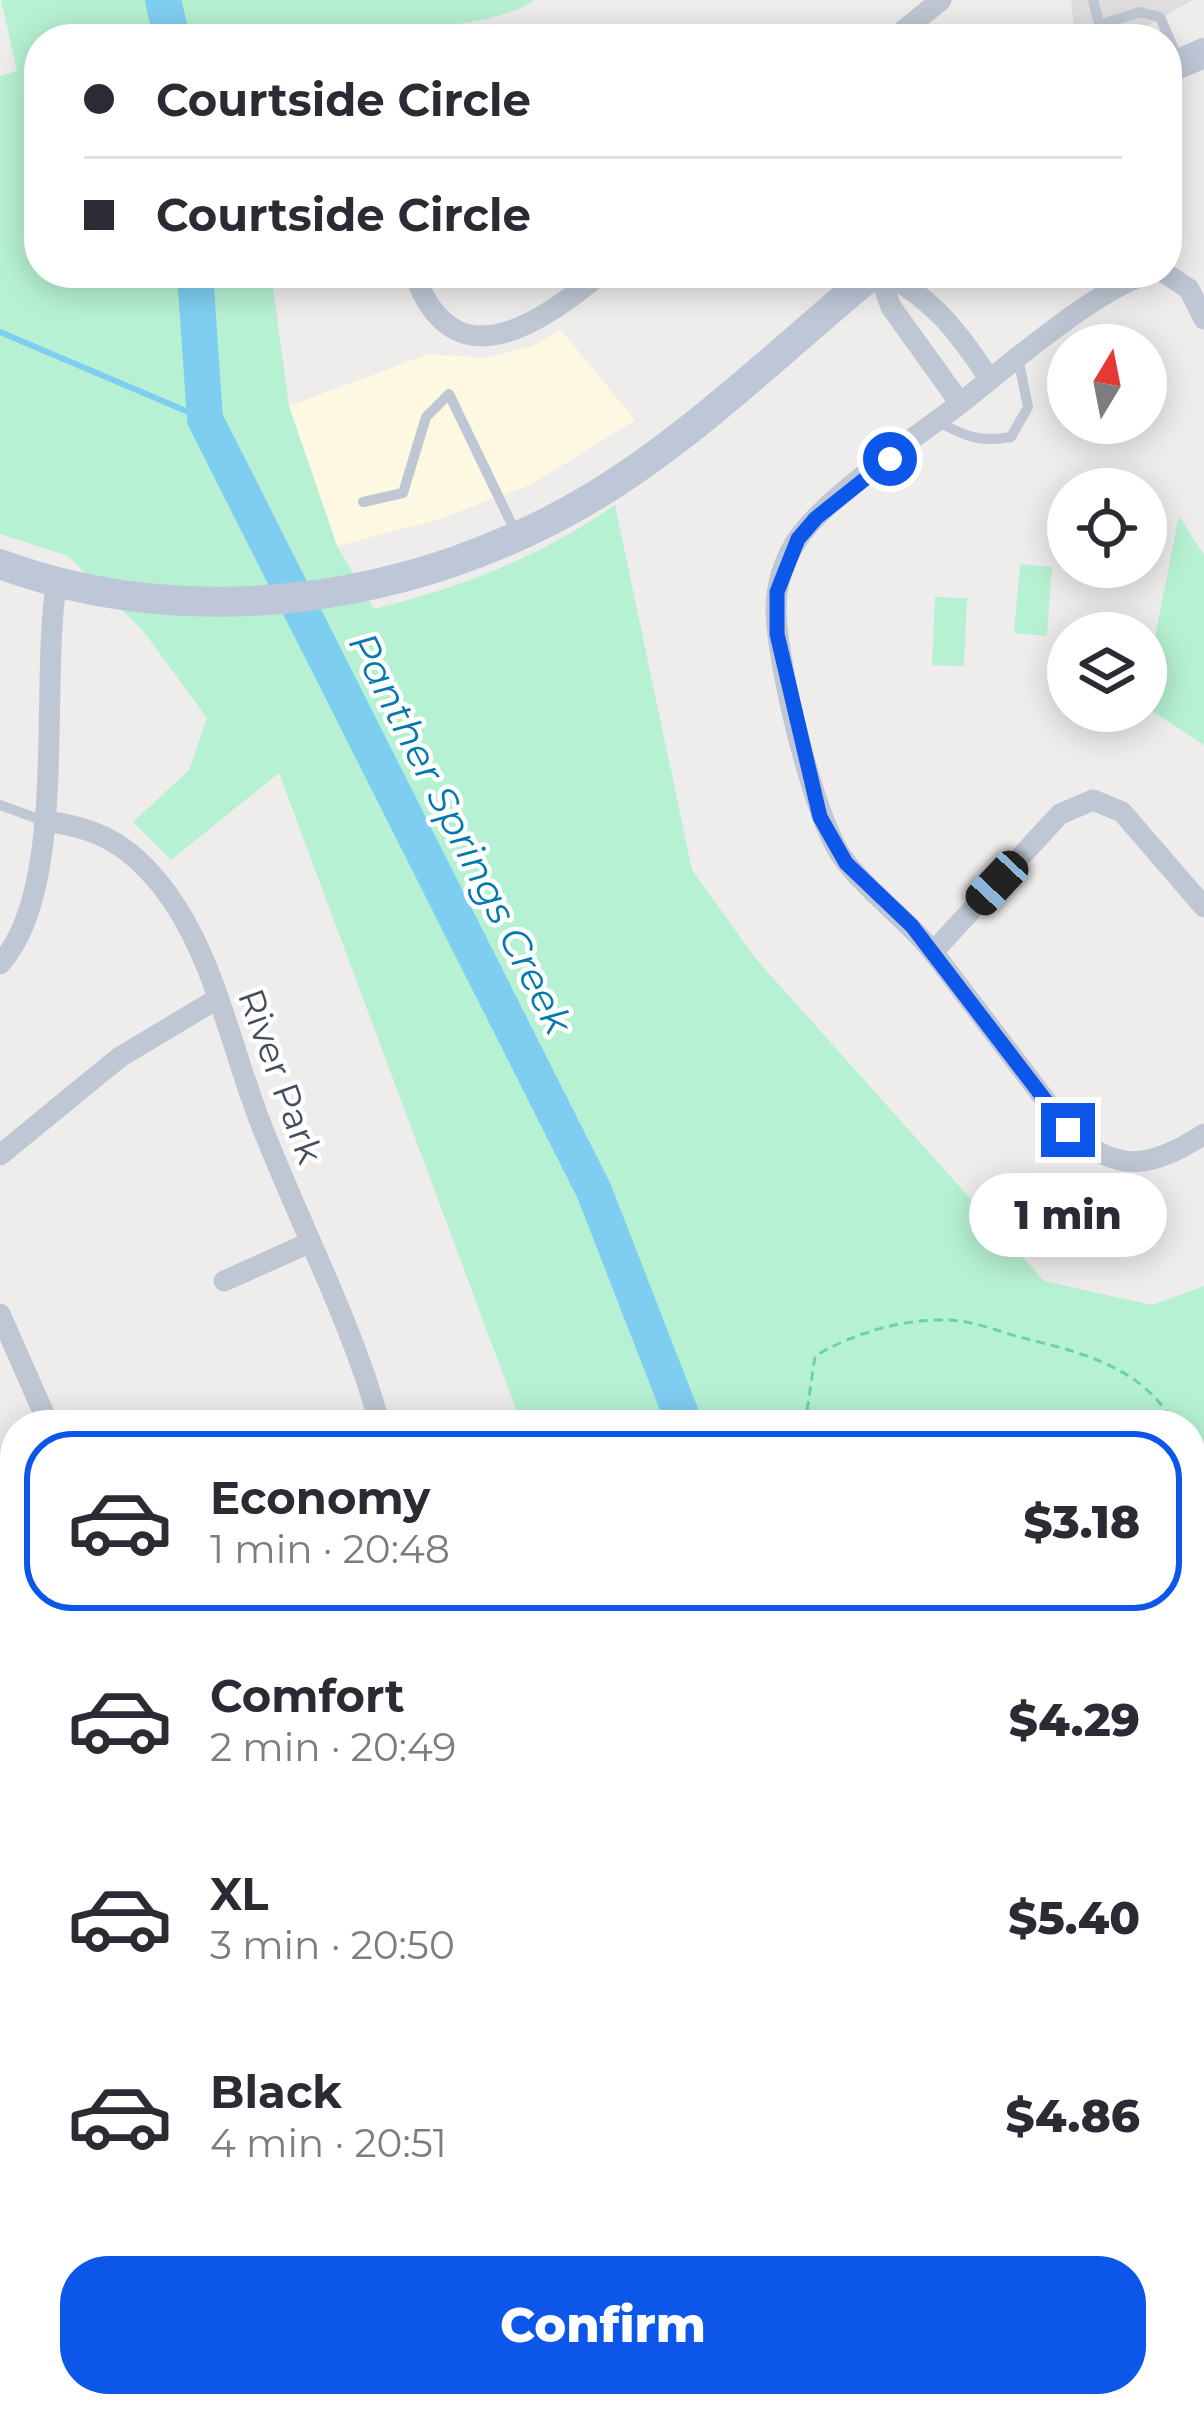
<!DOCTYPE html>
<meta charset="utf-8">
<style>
:root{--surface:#fff;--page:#f7f7f7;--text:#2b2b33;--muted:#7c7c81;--line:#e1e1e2;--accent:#0c56ea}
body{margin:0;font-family:Montserrat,sans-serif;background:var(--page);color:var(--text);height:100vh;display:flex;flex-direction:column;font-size:45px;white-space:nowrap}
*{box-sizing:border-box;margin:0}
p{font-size:39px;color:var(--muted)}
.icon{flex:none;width:66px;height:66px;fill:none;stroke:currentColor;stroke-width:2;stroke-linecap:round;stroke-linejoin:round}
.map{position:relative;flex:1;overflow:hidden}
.sheet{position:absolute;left:0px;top:1410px;width:1206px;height:1008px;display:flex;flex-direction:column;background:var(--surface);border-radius:48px 48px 0 0;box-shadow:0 6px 30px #0003}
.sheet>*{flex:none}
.guide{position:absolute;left:24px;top:24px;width:1158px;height:264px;border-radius:48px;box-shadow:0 6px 30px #0003;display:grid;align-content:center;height:264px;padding:0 60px;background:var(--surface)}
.needle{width:78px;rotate:10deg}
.controls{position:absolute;left:1047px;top:324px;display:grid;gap:24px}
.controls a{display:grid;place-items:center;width:120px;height:120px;border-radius:50%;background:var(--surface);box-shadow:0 6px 30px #0003;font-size:60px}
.end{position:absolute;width:54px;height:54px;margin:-27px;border:15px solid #0c56ea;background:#fff;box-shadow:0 0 0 6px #fff}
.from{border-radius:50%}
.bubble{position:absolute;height:84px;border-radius:42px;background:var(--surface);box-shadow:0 6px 30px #0003;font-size:39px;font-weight:800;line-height:84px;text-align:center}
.car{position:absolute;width:36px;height:72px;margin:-36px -18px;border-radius:15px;box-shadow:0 0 9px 3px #0007;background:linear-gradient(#222 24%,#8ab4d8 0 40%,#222 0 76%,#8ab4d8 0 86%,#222 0)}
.guide b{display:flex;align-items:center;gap:42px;height:114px;font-size:45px}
.guide b+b{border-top:3px solid var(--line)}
.guide i{width:30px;height:30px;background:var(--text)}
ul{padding:21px 0 0;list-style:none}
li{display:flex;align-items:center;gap:36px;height:180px;margin:0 24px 18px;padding:0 36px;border:6px solid transparent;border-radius:48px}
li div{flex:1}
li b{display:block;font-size:45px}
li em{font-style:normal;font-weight:800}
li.current{border-color:var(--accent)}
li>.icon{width:108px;height:108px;stroke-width:1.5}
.cta{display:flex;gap:24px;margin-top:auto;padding:24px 60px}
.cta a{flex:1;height:138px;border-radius:48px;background:var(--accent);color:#fff;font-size:48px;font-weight:800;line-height:138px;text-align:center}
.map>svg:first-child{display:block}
.commercial{fill:#fdf8e2}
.education{fill:#e0ddde}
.green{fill:#b6f1d3}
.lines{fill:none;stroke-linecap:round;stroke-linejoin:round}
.stream{stroke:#7fcef2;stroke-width:6}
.river{stroke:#7fcef2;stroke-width:36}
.path{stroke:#6cd2aa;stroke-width:3;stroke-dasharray:9 6;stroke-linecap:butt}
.lane{stroke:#bec7d3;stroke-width:10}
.street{stroke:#bec7d3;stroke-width:21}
.secondary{stroke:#bdc7d7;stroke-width:30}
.route{stroke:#0c56ea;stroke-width:15}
.labels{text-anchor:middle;stroke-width:9;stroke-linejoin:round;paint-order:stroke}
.street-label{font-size:36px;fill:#434d5b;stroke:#fff}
.water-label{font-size:39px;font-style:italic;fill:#0279af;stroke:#fff}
</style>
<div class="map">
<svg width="1204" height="2418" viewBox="0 0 1204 2418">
<rect width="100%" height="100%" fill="#efecec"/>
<polygon class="commercial" points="561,330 635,420 532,484 437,520 337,546 289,406 429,354 487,358 532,346"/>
<polygon class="education" points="1071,0 1193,0 1124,39 1075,39"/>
<g class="green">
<path d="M1 0H534C482 46 123 39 39 39V273H271L289 406 337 546 374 609C466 586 537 558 615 505L692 870 756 959 1044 1281 1152 1305 1204 1286V2418H432L441 2403H1191V1425H522L279 773 171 860 133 822 189 770 207 718 144 632 68 556 0 534V76L17 71Z"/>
<polygon points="1179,516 1204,555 1204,745 1146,707 1146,649 1154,642"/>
<polygon points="1020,564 1052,567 1047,636 1014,633"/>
<polygon points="935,597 967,598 964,666 932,665"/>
</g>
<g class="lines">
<polyline class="stream" points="0,332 205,419"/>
<g class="river">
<polyline points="163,0 172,39"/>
<polyline points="195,273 205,419 594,1191 685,1425"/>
<polyline points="1191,2042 1204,2054"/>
<polyline points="568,2418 576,2403"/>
</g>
<g class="path">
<path d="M805 1425 815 1356C854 1333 901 1319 947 1320 971 1320 997 1331 1020 1337 1081 1353 1141 1365 1175 1425"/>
<polyline points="1191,1457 1204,1482"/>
<polyline points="1191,2026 1204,2038"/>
<polyline points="1204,2064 1193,2095 1204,2171"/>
<polyline points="671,2418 679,2403"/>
<polyline points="975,2418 994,2403"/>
</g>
<g class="lane">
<polyline points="1093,0 1103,39"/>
<polyline points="1099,25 1140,12 1160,17 1179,61"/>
<path d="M937 421C964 436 980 443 1011 437L1028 407 1018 358"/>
<polyline points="363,502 403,493 426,417 449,394 516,533"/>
<polyline points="0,805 44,821"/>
<polyline points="0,2060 15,2101"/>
</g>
<g class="street">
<polyline points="893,39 941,0"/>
<path d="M414 273C454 386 541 322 602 273"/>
<polyline points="879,273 891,307 960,403"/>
<path d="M883 273C933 298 960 334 990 380"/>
<polyline points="1165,273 1189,289 1204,319"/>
<path d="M44 821C95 827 127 843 160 884 213 950 229 1041 259 1119 298 1221 351 1319 380 1425"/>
<path d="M1204 907 1122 812 1093 800 1060 814 933 952 1068 1130C1118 1175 1151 1168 1204 1134"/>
<path d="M933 952C907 919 870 894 845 861 814 822 776 660 776 609 776 585 784 560 797 540 826 497 913 439 957 406 1006 368 1094 289 1151 273"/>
<path d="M0 964C69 888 39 684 57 580"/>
<polyline points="0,1155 120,1057 217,999"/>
<polyline points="224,1281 309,1243"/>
<polyline points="0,1314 49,1425"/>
<polyline points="108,2418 110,2403"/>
</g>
<g class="secondary">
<polyline points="1167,69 1204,53"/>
<path d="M0 564C194 636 422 601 596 495 696 434 784 347 874 273"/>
</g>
</g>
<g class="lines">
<polyline class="route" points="890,459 816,518 798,539 777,592 777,634 820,817 846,863 912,926 1068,1130"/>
</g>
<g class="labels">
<g class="street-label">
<text transform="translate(281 1076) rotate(70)" y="13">River Park</text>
</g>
<g class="water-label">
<text transform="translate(461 833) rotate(63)" y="14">Panther Springs Creek</text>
</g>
</g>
</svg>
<div class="controls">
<a><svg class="needle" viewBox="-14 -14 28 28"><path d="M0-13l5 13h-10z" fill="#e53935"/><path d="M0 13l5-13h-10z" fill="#7c7c81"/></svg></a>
<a><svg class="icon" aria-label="locate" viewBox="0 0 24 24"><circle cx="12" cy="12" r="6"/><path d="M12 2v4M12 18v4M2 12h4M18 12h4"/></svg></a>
<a><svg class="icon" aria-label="layers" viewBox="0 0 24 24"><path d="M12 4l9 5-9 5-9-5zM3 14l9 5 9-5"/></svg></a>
</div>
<i class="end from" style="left:890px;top:459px"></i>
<i class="end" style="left:1068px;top:1130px"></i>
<div class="bubble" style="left:969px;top:1173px;width:198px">1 min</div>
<i class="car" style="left:997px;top:883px;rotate:223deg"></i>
<div class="guide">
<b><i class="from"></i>Courtside Circle</b>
<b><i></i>Courtside Circle</b>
</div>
<section class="sheet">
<ul>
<li class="current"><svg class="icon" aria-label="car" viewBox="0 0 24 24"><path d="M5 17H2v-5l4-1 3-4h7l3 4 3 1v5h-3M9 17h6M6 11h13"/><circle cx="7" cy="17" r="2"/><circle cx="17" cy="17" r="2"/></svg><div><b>Economy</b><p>1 min · 20:48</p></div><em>$3.18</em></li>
<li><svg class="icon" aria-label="car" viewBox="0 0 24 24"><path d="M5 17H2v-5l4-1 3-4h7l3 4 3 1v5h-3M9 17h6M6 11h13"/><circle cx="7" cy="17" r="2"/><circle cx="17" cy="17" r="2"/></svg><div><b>Comfort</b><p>2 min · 20:49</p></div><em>$4.29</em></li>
<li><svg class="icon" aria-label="car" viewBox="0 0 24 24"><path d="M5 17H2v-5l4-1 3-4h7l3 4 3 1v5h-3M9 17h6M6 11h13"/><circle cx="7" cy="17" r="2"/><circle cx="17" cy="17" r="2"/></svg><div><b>XL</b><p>3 min · 20:50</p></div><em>$5.40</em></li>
<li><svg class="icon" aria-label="car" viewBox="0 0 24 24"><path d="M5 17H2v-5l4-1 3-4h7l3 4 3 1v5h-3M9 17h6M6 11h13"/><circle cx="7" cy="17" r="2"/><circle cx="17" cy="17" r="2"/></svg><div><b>Black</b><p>4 min · 20:51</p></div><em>$4.86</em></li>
</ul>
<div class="cta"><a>Confirm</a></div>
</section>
</div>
